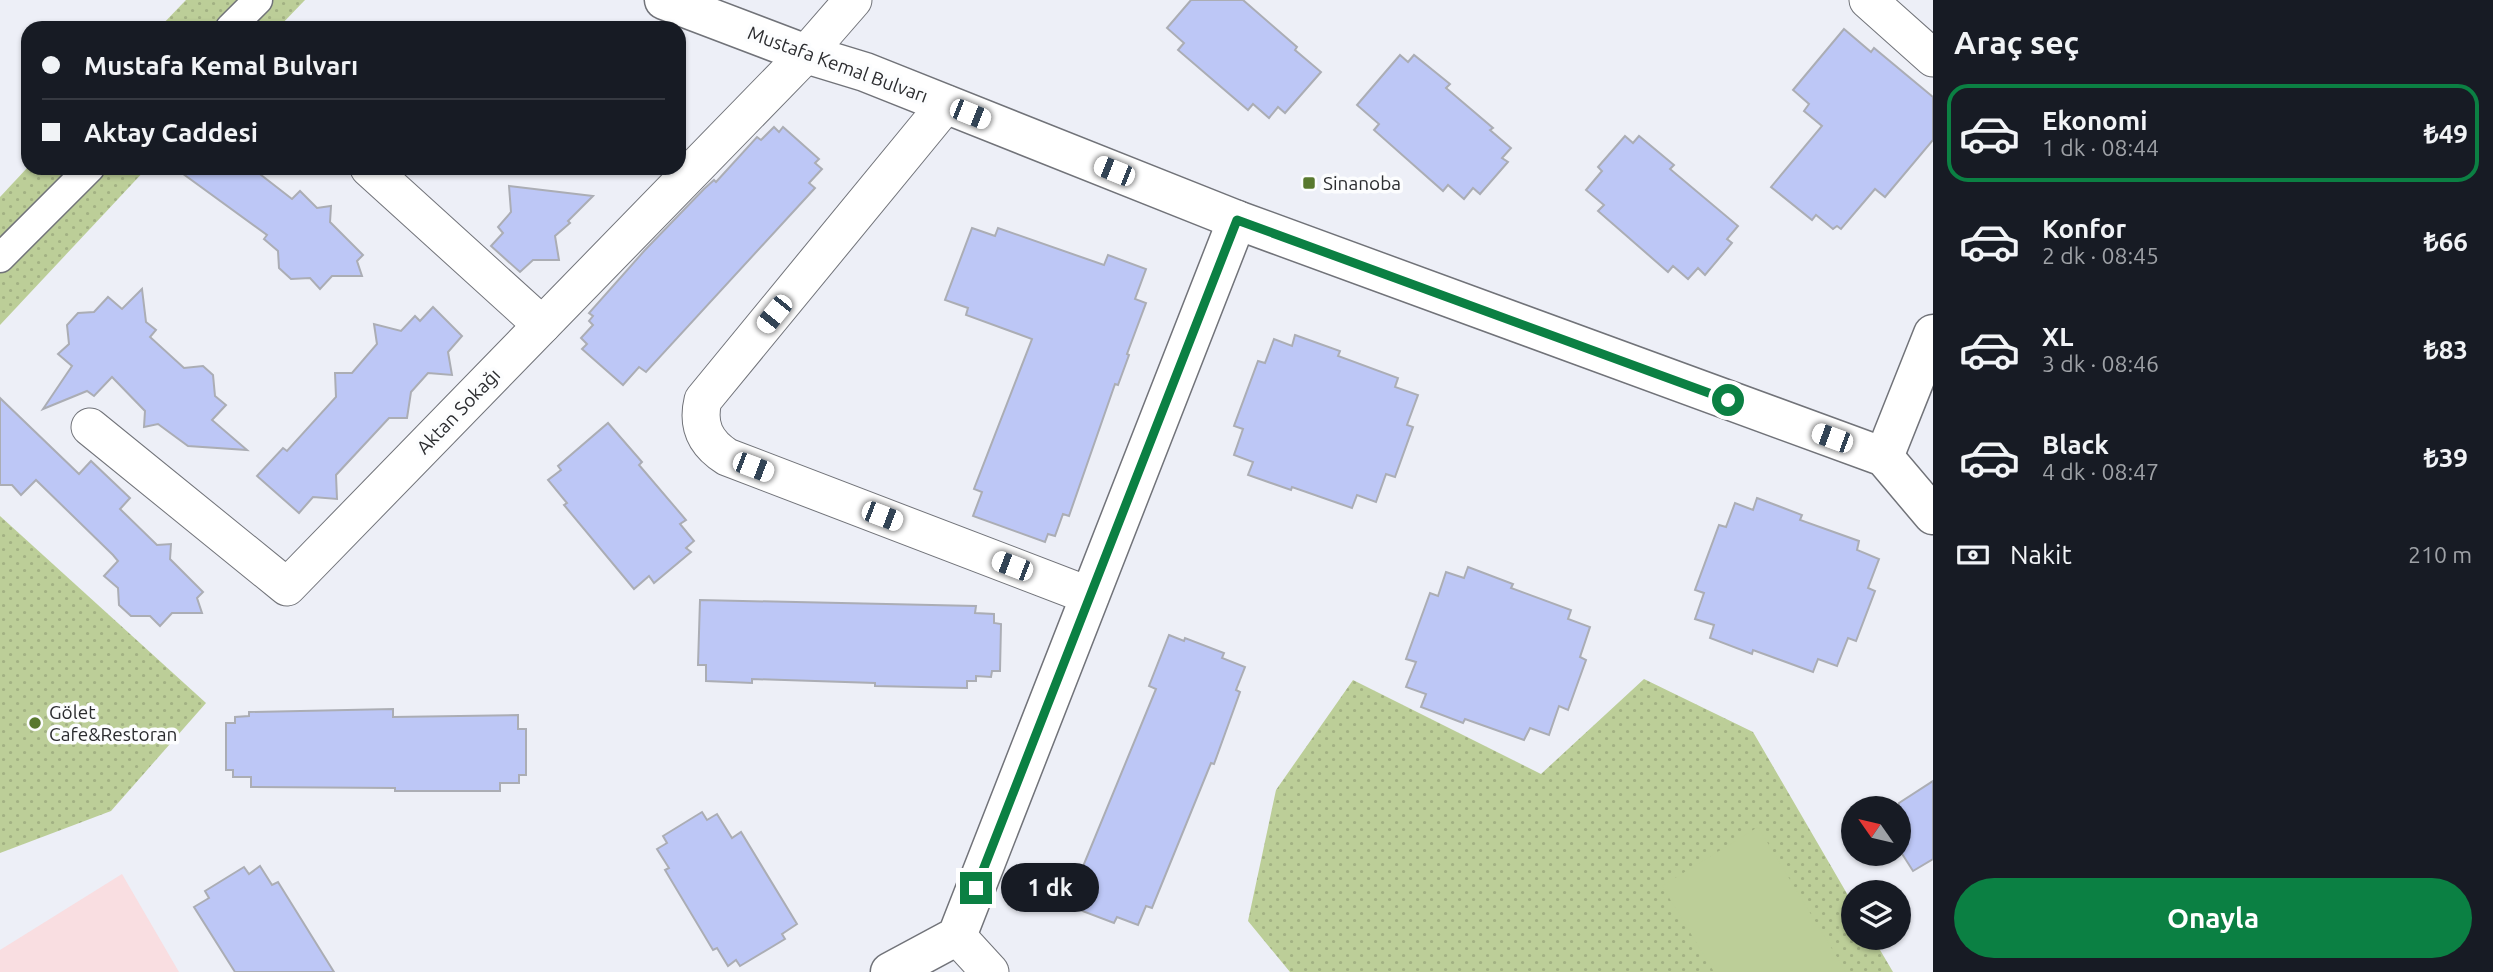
<!DOCTYPE html>
<html lang="tr">
<meta charset="utf-8">
<style>
:root{--surface:#171b24;--page:#242831;--text:#f1f3f6;--muted:#9ea1a6;--line:#363941;--accent:#0b8043}
body{margin:0;font-family:Ubuntu,sans-serif;background:var(--page);color:var(--text);height:100vh;display:flex;flex-direction:column;font-size:26px;white-space:nowrap}
*{box-sizing:border-box;margin:0}
p{font-size:23px;color:var(--muted)}
.icon{flex:none;width:38px;height:38px;fill:none;stroke:currentColor;stroke-width:2;stroke-linecap:round;stroke-linejoin:round}
.map{position:relative;flex:1;overflow:hidden}
.sheet{display:flex;flex-direction:column;background:var(--surface);width:560px}
.sheet>*{flex:none}
.top-card{position:absolute;left:21px;top:21px;width:665px;height:154px;border-radius:21px;box-shadow:0 2px 5px #0004;display:grid;align-content:center;height:154px;padding:0 21px;background:var(--surface)}
.needle{width:46px;rotate:304deg}
.controls{position:absolute;left:1841px;top:796px;display:grid;gap:14px}
.controls a{display:grid;place-items:center;width:70px;height:70px;border-radius:50%;background:var(--surface);box-shadow:0 2px 5px #0004;font-size:35px}
.end{position:absolute;width:32px;height:32px;margin:-16px;border:9px solid #0b8043;background:#fff;box-shadow:0 0 0 4px #fff}
.from{border-radius:50%}
.bubble{position:absolute;height:49px;border-radius:24px;background:var(--surface);box-shadow:0 2px 5px #0004;font-size:23px;font-weight:600;line-height:49px;text-align:center}
.car{position:absolute;width:21px;height:42px;margin:-21px -10px;border-radius:9px;box-shadow:0 0 5px 2px #0007;background:linear-gradient(#fff 24%,#345 0 40%,#fff 0 76%,#345 0 86%,#fff 0)}
.top-card b{display:flex;align-items:center;gap:24px;height:66px;font-size:26px}
.top-card b+b{border-top:2px solid var(--line)}
.top-card i{width:18px;height:18px;background:var(--text)}
ul{padding:0;list-style:none}
li{display:flex;align-items:center;gap:21px;height:98px;margin:0 14px 10px;padding:0 7px;border:4px solid transparent;border-radius:21px}
li div{flex:1}
li b{display:block;font-size:26px}
li em{font-style:normal;font-weight:600}
li.on{border-color:var(--accent)}
li>.icon{width:63px;height:63px;stroke-width:1.5}
h2{padding:0 21px;font-size:32px;line-height:84px}
.pay{display:flex;align-items:center;gap:18px;height:77px;padding:0 21px;font-size:26px}
.pay p{margin-inline-start:auto}
.primary-button{display:flex;gap:14px;margin-top:auto;padding:14px 21px}
.primary-button a{flex:1;height:80px;border-radius:42px;background:var(--accent);color:#fff;font-size:28px;font-weight:600;line-height:80px;text-align:center}
main{display:flex;flex:1;min-height:0}
.map>svg:first-child{display:block}
.education{fill:#f9dee1}
.grass{fill:url(#grass-dots)}
.pitch{fill:#bcce98}
.building{fill:#bdc7f6;stroke:#abadb4;stroke-width:2}
.lines{fill:none;stroke-linecap:round;stroke-linejoin:round}
.pedestrian-casing{stroke:#717379;stroke-width:31}
.minor-casing{stroke:#717379;stroke-width:39}
.secondary-casing{stroke:#717379;stroke-width:41}
.primary-casing{stroke:#717379;stroke-width:41}
.pedestrian{stroke:#fff;stroke-width:28}
.minor{stroke:#fff;stroke-width:37}
.secondary{stroke:#fff;stroke-width:38}
.primary{stroke:#fff;stroke-width:38}
.route{stroke:#0b8043;stroke-width:9}
.poi-dot{fill:#58782e;stroke:#fcfdfe;stroke-width:2.5}
.labels{text-anchor:middle;stroke-width:7;stroke-linejoin:round;paint-order:stroke}
.street-label{font-size:19px;fill:#2b2c2f;stroke:#fcfdfe}
.poi-label{font-size:19px;fill:#2b2c2f;stroke:#fcfdfe;text-anchor:start}
</style>
<main>
<div class="map">
<svg width="1933" height="972" viewBox="0 0 1933 972">
<defs>
<pattern id="grass-dots" width="8" height="8" patternUnits="userSpaceOnUse" patternTransform="scale(1.75)"><rect width="8" height="8" fill="#bcce98"/><path d="M2 2h.1M6 6h.1" fill="none" stroke="#a2b183" stroke-width="1.8" stroke-linecap="round"/></pattern>
</defs>
<rect width="100%" height="100%" fill="#edeff7"/>
<polygon class="education" points="122,874 179,972 0,972 0,950"/>
<g class="grass">
<polygon points="186,0 305,0 278,28 159,28"/>
<polygon points="28,167 147,168 0,325 0,197"/>
<polygon points="0,516 206,703 111,811 0,853"/>
<polygon points="1644,679 1753,732 1853,904 1853,938 1873,938 1893,972 1290,972 1248,921 1276,790 1353,680 1541,774"/>
</g>
<polygon class="pitch" points="1758,827 1846,972 1714,972 1662,886"/>
<g class="building">
<polygon points="1191,0 1243,0 1297,47 1295,50 1321,72 1285,113 1278,107 1269,118 1253,104 1248,110 1178,50 1184,43 1167,28"/>
<polygon points="1844,29 1871,52 1874,48 1933,97 1933,140 1885,197 1875,189 1841,229 1837,226 1833,229 1816,215 1812,220 1771,187 1822,126 1804,111 1809,104 1793,90"/>
<polygon points="1400,55 1408,62 1414,55 1450,84 1446,88 1493,128 1490,130 1511,148 1502,158 1508,162 1480,194 1473,188 1464,199 1448,185 1443,191 1374,130 1379,124 1357,105"/>
<polygon points="774,127 779,132 783,127 819,159 815,163 822,169 809,183 815,188 646,372 639,367 623,385 582,349 587,344 581,338 593,325 589,321 593,316 589,313 645,250 704,189 714,180 716,182 757,137 761,140"/>
<polygon points="1625,136 1633,143 1639,136 1674,165 1670,169 1738,226 1727,239 1732,243 1705,275 1698,268 1688,279 1673,266 1668,272 1598,211 1604,205 1586,190 1602,171 1598,167"/>
<polygon points="175,168 252,168 292,199 300,191 317,208 331,206 330,222 363,255 357,261 362,276 332,276 320,289 310,278 291,279 279,268 278,251 264,239 267,235"/>
<polygon points="509,186 593,196 568,221 570,223 555,236 559,260 533,260 520,272 491,246 503,233 498,227 511,212"/>
<polygon points="972,228 995,236 998,228 1104,265 1108,255 1146,269 1135,299 1146,303 1127,354 1129,355 1118,385 1115,384 1069,516 1063,514 1055,536 1048,534 1045,542 973,516 982,492 974,489 1032,339 966,315 968,308 945,300"/>
<polygon points="142,289 146,322 156,330 150,337 184,368 203,366 213,375 215,396 226,405 212,420 247,450 188,446 158,424 144,427 145,411 112,377 94,396 87,391 43,409 72,366 58,354 69,344 67,325 78,313 94,312 108,297 122,309"/>
<polygon points="433,307 462,336 448,352 452,375 428,373 411,392 407,418 389,418 336,475 337,499 313,497 299,513 257,476 283,448 287,451 336,397 335,373 352,373 377,344 374,324 401,331 415,316 420,321"/>
<polygon points="1295,335 1340,351 1338,356 1398,378 1395,387 1418,395 1407,425 1413,427 1395,477 1386,474 1376,502 1357,495 1352,508 1292,487 1291,490 1248,475 1253,462 1234,455 1243,429 1234,426 1258,361 1265,363 1274,339 1292,346"/>
<polygon points="0,398 79,474 91,461 130,498 120,509 157,545 171,544 170,559 203,592 197,598 202,613 172,613 160,626 150,616 131,616 119,605 118,588 104,576 118,561 113,555 36,480 21,495 12,485 0,485"/>
<polygon points="608,423 642,462 639,465 686,520 680,524 694,541 686,548 691,552 654,583 649,576 634,589 564,505 567,503 548,480 561,470 558,466"/>
<polygon points="1757,498 1802,515 1800,520 1859,541 1857,550 1879,559 1868,588 1875,591 1856,641 1848,638 1837,666 1818,659 1813,672 1753,650 1752,654 1710,638 1714,625 1695,619 1704,593 1695,590 1719,525 1726,527 1735,503 1753,510"/>
<polygon points="1468,567 1513,584 1511,588 1571,610 1568,619 1590,627 1580,657 1586,660 1568,710 1559,706 1549,735 1530,728 1524,740 1465,719 1463,723 1421,707 1426,694 1406,687 1416,662 1406,659 1430,593 1438,596 1446,572 1464,578"/>
<polygon points="700,600 976,606 975,613 994,614 994,623 1001,624 1000,671 992,671 991,677 976,676 976,681 967,681 967,688 875,686 875,683 752,679 752,683 706,681 706,665 698,665"/>
<polygon points="1169,635 1184,641 1185,638 1224,653 1222,658 1245,667 1236,690 1240,692 1214,764 1211,763 1152,908 1146,906 1138,925 1117,917 1114,923 1077,909 1079,902 1070,898 1156,689 1149,686"/>
<polygon points="393,709 393,717 518,715 518,729 526,729 526,775 519,775 519,783 500,783 500,791 395,791 395,788 251,787 251,777 233,777 233,770 226,770 226,723 235,723 235,717 249,716 249,712"/>
<polygon points="1933,781 1933,859 1913,871 1899,849 1899,803"/>
<polygon points="702,812 707,820 717,814 732,838 741,832 797,924 782,934 785,939 740,966 736,960 728,966 717,948 713,950 665,870 669,868 657,849 667,843 663,836"/>
<polygon points="260,866 272,885 278,882 334,972 235,972 194,907 209,898 205,891 244,867 249,874"/>
</g>
<g class="lines">
<defs>
<g id="pedestrian">
<polyline points="230,28 258,0"/>
<polyline points="0,258 90,168"/>
</g>
<g id="minor">
<polyline points="1868,0 1933,58"/>
<path d="M946 104 703 400C697 425 705 443 727 457L1090 596"/>
<polyline points="369,168 542,325"/>
<polyline points="90,427 287,587 806,54 853,0"/>
<polyline points="957,936 990,972"/>
</g>
<g id="secondary">
<polyline points="1884,457 1933,334"/>
<polyline points="890,972 957,936 1237,220"/>
</g>
<polyline id="primary" points="664,0 806,54 865,72 1237,220 1884,457 1933,515"/>
</defs>
<use href="#pedestrian" class="pedestrian-casing"/>
<use href="#minor" class="minor-casing"/>
<use href="#secondary" class="secondary-casing"/>
<use href="#primary" class="primary-casing"/>
<use href="#pedestrian" class="pedestrian"/>
<use href="#minor" class="minor"/>
<use href="#secondary" class="secondary"/>
<use href="#primary" class="primary"/>
</g>
<g class="lines">
<polyline class="route" points="976,888 1237,220 1728,400"/>
</g>
<g class="poi-dot">
<rect x="1302" y="176" width="14" height="14" rx="3.5"/>
<circle cx="35" cy="723" r="7"/>
</g>
<g class="labels">
<g class="street-label">
<text transform="translate(838 64) rotate(20)" y="7">Mustafa Kemal Bulvarı</text>
<text transform="translate(458 411) rotate(-46)" y="7">Aktan Sokağı</text>
</g>
<g class="poi-label">
<text x="1323" y="190">Sinanoba</text>
<text x="49" y="719">Gölet<tspan x="49" dy="22">Cafe&amp;Restoran</tspan></text>
</g>
</g>
</svg>
<div class="controls">
<a><svg class="needle" viewBox="-14 -14 28 28"><path d="M0-13l5 13h-10z" fill="#e53935"/><path d="M0 13l5-13h-10z" fill="#9ea1a6"/></svg></a>
<a><svg class="icon" aria-label="layers" viewBox="0 0 24 24"><path d="M12 4l9 5-9 5-9-5zM3 14l9 5 9-5"/></svg></a>
</div>
<i class="end from" style="left:1728px;top:400px"></i>
<i class="end" style="left:976px;top:888px"></i>
<div class="bubble" style="left:1001px;top:863px;width:98px">1 dk</div>
<i class="car" style="left:970px;top:114px;rotate:112deg"></i>
<i class="car" style="left:1114px;top:171px;rotate:292deg"></i>
<i class="car" style="left:774px;top:314px;rotate:219deg"></i>
<i class="car" style="left:1832px;top:438px;rotate:290deg"></i>
<i class="car" style="left:753px;top:467px;rotate:111deg"></i>
<i class="car" style="left:882px;top:516px;rotate:111deg"></i>
<i class="car" style="left:1012px;top:566px;rotate:291deg"></i>
<div class="top-card">
<b><i class="from"></i>Mustafa Kemal Bulvarı</b>
<b><i></i>Aktay Caddesi</b>
</div>
</div>
<section class="sheet">
<h2>Araç seç</h2>
<ul>
<li class="on"><svg class="icon" aria-label="car" viewBox="0 0 24 24"><path d="M5 17H2v-5l4-1 3-4h7l3 4 3 1v5h-3M9 17h6M6 11h13"/><circle cx="7" cy="17" r="2"/><circle cx="17" cy="17" r="2"/></svg><div><b>Ekonomi</b><p>1 dk · 08:44</p></div><em>₺49</em></li>
<li><svg class="icon" aria-label="car" viewBox="0 0 24 24"><path d="M5 17H2v-5l4-1 3-4h7l3 4 3 1v5h-3M9 17h6M6 11h13"/><circle cx="7" cy="17" r="2"/><circle cx="17" cy="17" r="2"/></svg><div><b>Konfor</b><p>2 dk · 08:45</p></div><em>₺66</em></li>
<li><svg class="icon" aria-label="car" viewBox="0 0 24 24"><path d="M5 17H2v-5l4-1 3-4h7l3 4 3 1v5h-3M9 17h6M6 11h13"/><circle cx="7" cy="17" r="2"/><circle cx="17" cy="17" r="2"/></svg><div><b>XL</b><p>3 dk · 08:46</p></div><em>₺83</em></li>
<li><svg class="icon" aria-label="car" viewBox="0 0 24 24"><path d="M5 17H2v-5l4-1 3-4h7l3 4 3 1v5h-3M9 17h6M6 11h13"/><circle cx="7" cy="17" r="2"/><circle cx="17" cy="17" r="2"/></svg><div><b>Black</b><p>4 dk · 08:47</p></div><em>₺39</em></li>
</ul>
<div class="pay"><svg class="icon" aria-label="cash" viewBox="0 0 24 24"><path d="M3 7h18v10H3z"/><circle cx="12" cy="12" r="2"/></svg>Nakit<p>210 m</p></div>
<div class="primary-button"><a>Onayla</a></div>
</section>
</main>
